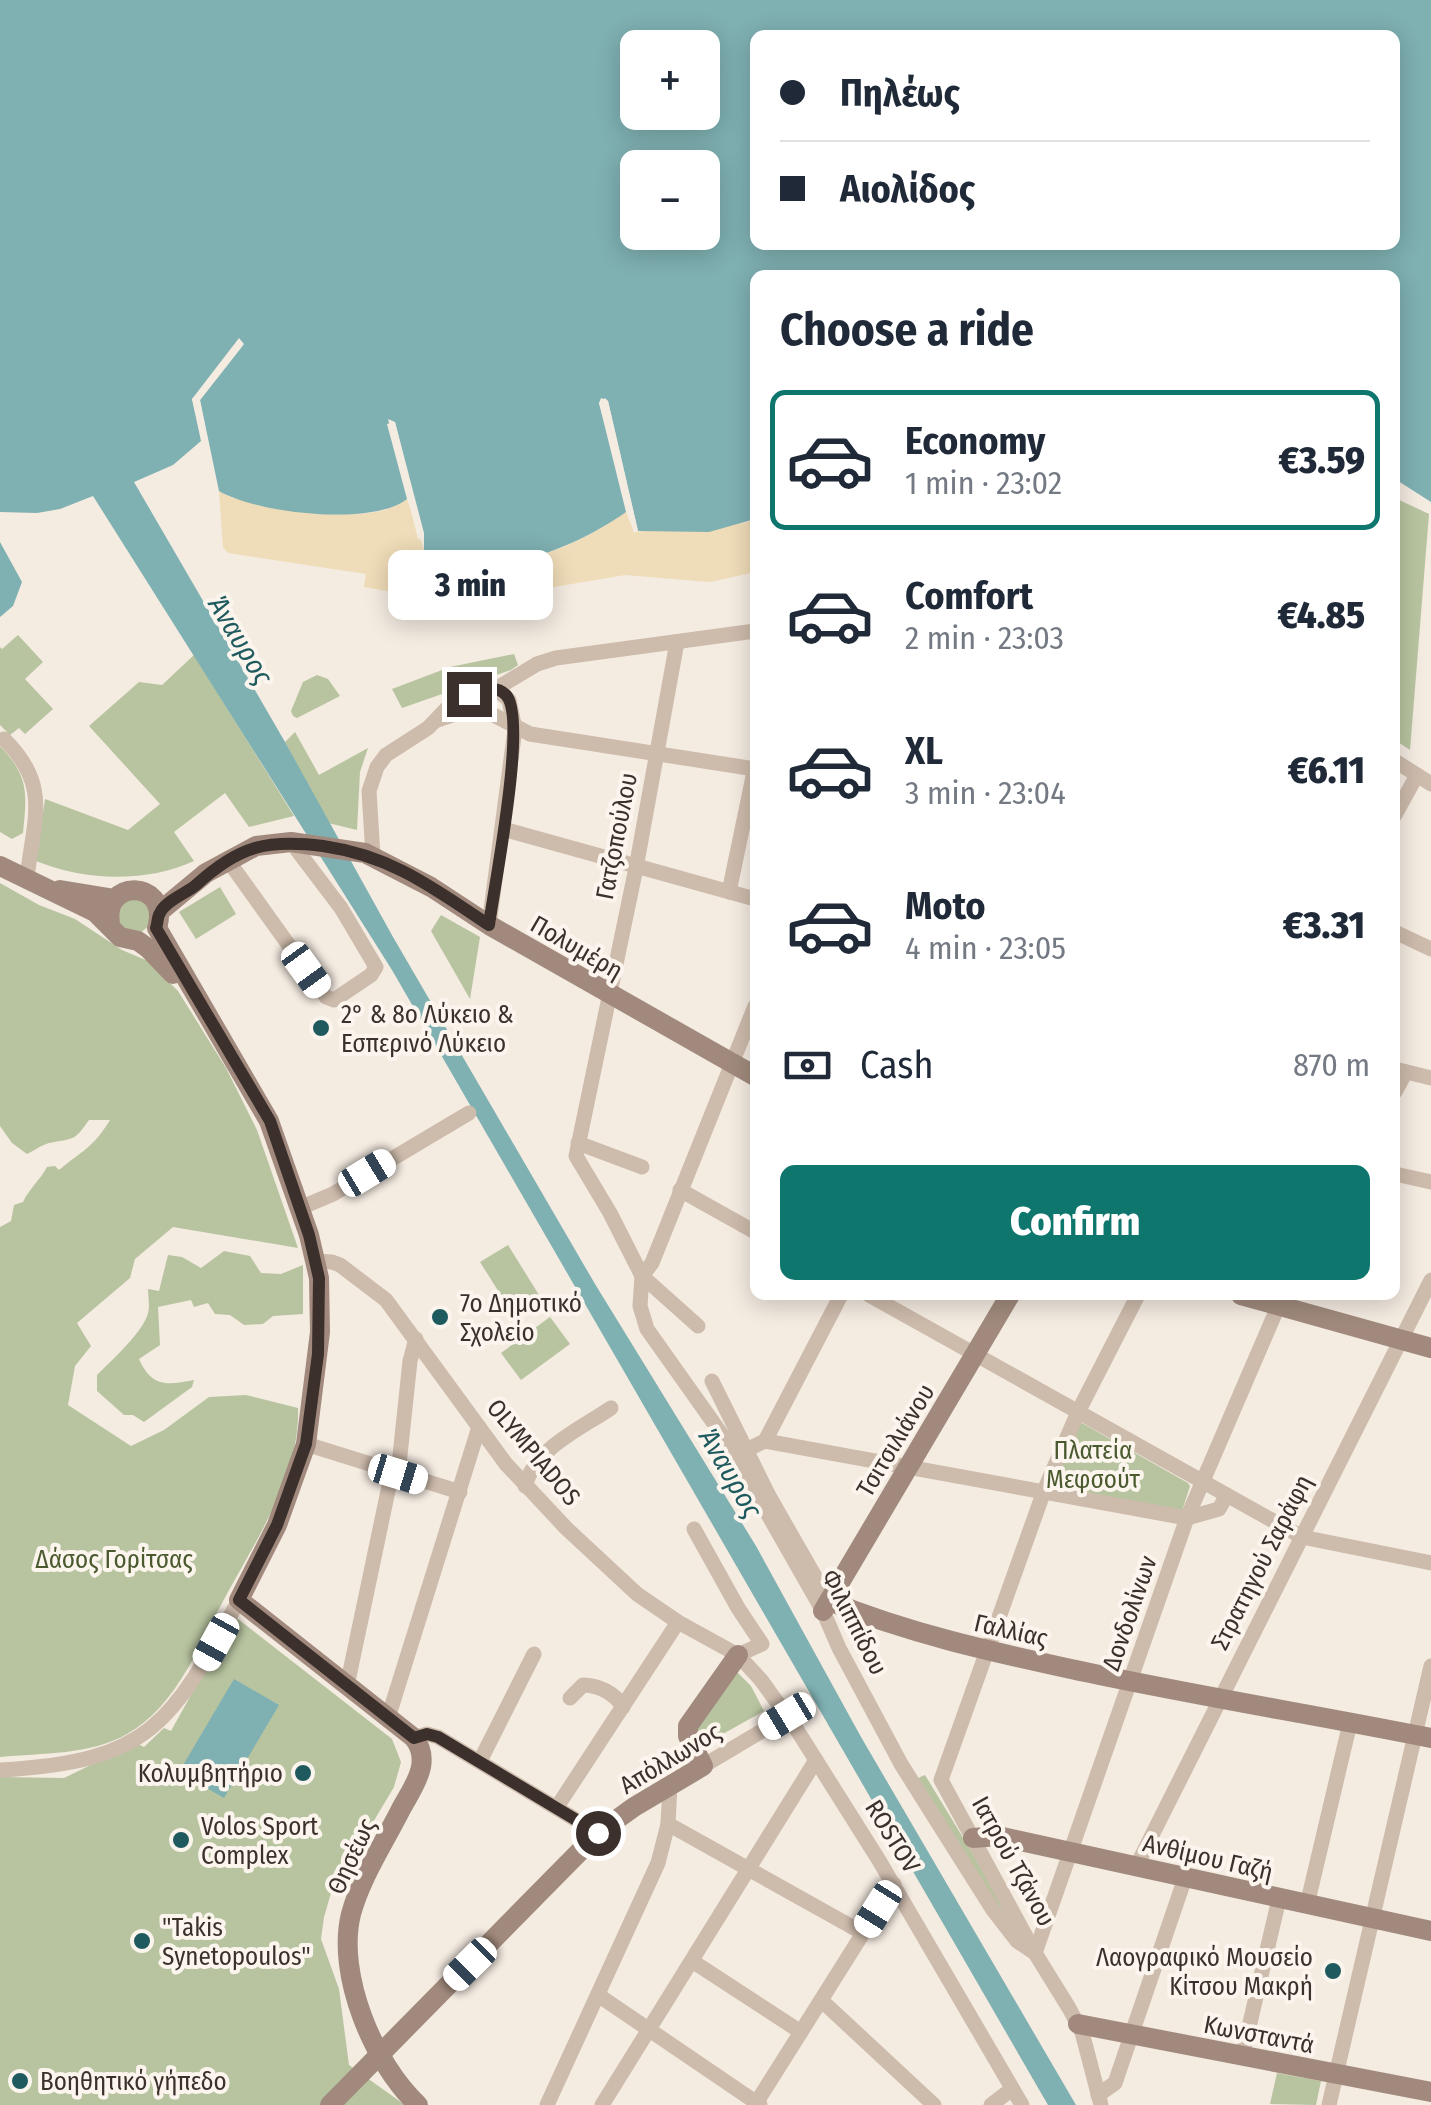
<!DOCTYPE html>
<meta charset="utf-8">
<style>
:root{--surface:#fff;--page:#f2f2f3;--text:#1f2937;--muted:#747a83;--line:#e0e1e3;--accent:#0f766e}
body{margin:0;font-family:"Fira Sans Condensed",sans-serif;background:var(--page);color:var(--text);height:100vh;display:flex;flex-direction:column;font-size:38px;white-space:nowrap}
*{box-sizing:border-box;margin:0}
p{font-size:32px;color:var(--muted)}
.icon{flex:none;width:55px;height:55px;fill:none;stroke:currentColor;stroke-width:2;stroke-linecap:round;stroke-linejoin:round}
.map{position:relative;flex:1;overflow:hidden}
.panel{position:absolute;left:750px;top:270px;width:650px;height:1030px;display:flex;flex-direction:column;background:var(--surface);border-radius:15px;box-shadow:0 5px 25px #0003}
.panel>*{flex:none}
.banner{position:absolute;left:750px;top:30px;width:650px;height:220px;border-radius:15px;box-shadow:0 5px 25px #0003;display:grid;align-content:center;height:220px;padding:0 30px;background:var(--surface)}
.tools{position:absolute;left:620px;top:30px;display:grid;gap:20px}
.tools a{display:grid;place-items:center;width:100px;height:100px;border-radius:15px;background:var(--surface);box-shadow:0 5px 25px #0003;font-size:50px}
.end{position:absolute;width:45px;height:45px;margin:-22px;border:12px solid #3b302b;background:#fff;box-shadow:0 0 0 5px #fff}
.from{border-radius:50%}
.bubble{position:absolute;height:70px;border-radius:15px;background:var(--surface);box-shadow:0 5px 25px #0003;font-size:32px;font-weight:800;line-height:70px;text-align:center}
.car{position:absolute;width:30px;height:60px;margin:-30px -15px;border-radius:12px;box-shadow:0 0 8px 2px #0007;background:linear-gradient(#fff 24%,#345 0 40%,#fff 0 76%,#345 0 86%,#fff 0)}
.banner b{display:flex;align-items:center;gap:35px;height:95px;font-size:38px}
.banner b+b{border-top:2px solid var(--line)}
.banner i{width:25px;height:25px;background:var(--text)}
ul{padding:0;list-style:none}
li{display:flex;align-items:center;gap:30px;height:140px;margin:0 20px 15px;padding:0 10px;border:5px solid transparent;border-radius:15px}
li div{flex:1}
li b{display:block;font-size:38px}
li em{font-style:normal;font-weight:800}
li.current{border-color:var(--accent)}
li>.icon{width:90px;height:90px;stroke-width:1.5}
h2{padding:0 30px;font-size:45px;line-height:120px}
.pay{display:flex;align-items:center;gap:25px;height:110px;padding:0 30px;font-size:38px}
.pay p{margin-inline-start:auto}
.primary-button{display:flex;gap:20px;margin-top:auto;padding:20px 30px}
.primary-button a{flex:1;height:115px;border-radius:15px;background:var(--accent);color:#fff;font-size:40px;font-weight:800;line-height:115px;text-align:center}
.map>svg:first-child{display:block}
.green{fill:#b8c4a0}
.sand{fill:#efdcb8}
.water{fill:#7fb0b2;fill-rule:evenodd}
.pier{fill:#f4ebe1}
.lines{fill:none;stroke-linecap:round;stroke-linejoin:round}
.street{stroke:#cdbbac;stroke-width:15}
.secondary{stroke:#a18a7d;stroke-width:20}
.route{stroke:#3b302b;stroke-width:12}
.poi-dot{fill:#1f5a5e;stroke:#fbf5ee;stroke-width:4}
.labels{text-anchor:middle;stroke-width:8;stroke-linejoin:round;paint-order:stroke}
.street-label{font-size:25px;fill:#3b302b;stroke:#fbf5ee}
.poi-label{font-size:25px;fill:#3b302b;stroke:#fbf5ee;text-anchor:start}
.park-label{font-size:25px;fill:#4a5a2e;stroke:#fbf5ee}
.water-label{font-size:28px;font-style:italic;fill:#1f5a5e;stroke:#fbf5ee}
</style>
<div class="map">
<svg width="1431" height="2105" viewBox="0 0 1431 2105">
<rect width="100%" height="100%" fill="#f4ebe1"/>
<g class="green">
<polygon points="1395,498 1429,514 1410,750 1395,740"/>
<polygon points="18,635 43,662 25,679 53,709 25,734 19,728 10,735 0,725 0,647 2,649"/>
<polygon points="514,654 518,665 511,670 402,708 392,689 450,667"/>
<path d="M194 655 294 816 249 827 225 793 174 832 194 861C146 883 85 881 36 861L45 799 128 830 160 804 89 726 139 682 162 685Z"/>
<polygon points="317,675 328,679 340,696 297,718 293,716 291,711 303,682"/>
<polygon points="295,732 319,775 368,748 360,772 357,830 328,823 285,742"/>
<path d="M0 746C29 776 27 793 23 833L12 839 0 832Z"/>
<path d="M0 883 39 905 75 919 122 950 148 961 178 991 226 1068 257 1130 298 1248 173 1227 135 1259 130 1278 77 1323 91 1346 75 1366 68 1405 131 1446 164 1430 209 1397 246 1395 298 1408C300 1474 259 1535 228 1592 201 1640 178 1706 127 1734 91 1755 42 1753 0 1757V1227L11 1221 14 1205 23 1202C29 1189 40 1180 47 1167L55 1166 59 1170C83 1150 93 1148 110 1120H89C74 1142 73 1138 49 1143 41 1145 34 1151 27 1154L12 1143 0 1126Z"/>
<polygon points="220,887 236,914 196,939 179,912"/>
<polygon points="126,898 147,901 152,923 138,935 125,934 115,922"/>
<polygon points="441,915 480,937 470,999 431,931"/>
<polygon points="508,1245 539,1295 512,1313 480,1262"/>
<path d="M224 1251 250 1256 261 1273 281 1274 303 1265V1314L273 1316 263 1324 244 1325 230 1315 215 1314 208 1303 194 1307 191 1300 158 1307 160 1345 139 1359C152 1388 167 1385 194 1380L192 1387 144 1422 133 1415H124L97 1391V1375C111 1361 144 1331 148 1313 150 1306 148 1296 148 1289L159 1291 168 1255 182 1257 201 1268Z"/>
<polygon points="550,1317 570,1344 521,1380 501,1353"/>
<polygon points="1082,1423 1188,1483 1190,1486 1182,1511 1179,1513 1059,1486 1055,1481 1078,1426"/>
<polygon points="238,1619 392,1739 401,1762 394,1787 331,1893 324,1917 321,1939 339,1989 349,2065 405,2105 0,2105 0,1777 64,1778 136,1743 144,1747 164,1728 171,1731 232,1621"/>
<polygon points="737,1672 751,1686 764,1711 703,1745 694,1728"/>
<polygon points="925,1775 1021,1933 994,1900 918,1778"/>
<polygon points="1277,2073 1321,2081 1316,2105 1270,2104"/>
</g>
<path class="sand" d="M219 491 232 498C279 504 368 530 407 499L424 550C486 587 574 549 626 512L634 532 745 523 755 519V572L710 582 625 575 536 590 520 586 498 595 503 611 364 587 366 574 228 553 223 547Z"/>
<g class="water">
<path d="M0 0H1431V502L1395 479V275H755V519L709 532 638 531 608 401 605 398 599 403 626 512C577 547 480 589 424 550V533L395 422 387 424 407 499C372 527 256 513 219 491L200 400 244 344 192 399 201 441 173 465 134 482 285 742 393 937 595 1284 756 1546 861 1737 1076 2105H1048L392 970 93 496 60 509 37 513 0 512ZM755 35H1395V245H755ZM638 48H702V112H638ZM638 168H702V232H638Z"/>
<polygon points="0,542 22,582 13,606 0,617"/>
<polygon points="234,1679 279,1705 224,1798 179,1772"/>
</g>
<g class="pier">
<polygon points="239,338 244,344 200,400 219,498 214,493 192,399"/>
<polygon points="601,398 608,401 638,531 634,533 599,403"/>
<polygon points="388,419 395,422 424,539 418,539"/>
</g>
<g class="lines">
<g class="street">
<polyline points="677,642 636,868 576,1156 610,1213 642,1276 640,1306 647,1329 725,1439 823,1611 839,1648 901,1764 933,1815 993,1910 1017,1941 1035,1953 1069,2008 1082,2032 1101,2105"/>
<polyline points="435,721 465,711 486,711 530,734 755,769"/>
<path d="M4 739C52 786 33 820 27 879"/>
<polyline points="1395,761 1431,784"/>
<polyline points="1395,815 1417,775"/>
<polyline points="503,829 755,899"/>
<polyline points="373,856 369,791 377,767 386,755 428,728 454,701 499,687 537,664 556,658 755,631"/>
<polyline points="227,859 326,997 334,1000 371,975 376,967 341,908 291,842"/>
<polyline points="729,892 755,767"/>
<polyline points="489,925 515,729 509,700 494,688"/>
<polyline points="1395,932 1431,949"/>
<polyline points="1395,1069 1431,1078"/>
<polyline points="1395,1092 1406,1072"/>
<polyline points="578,1143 642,1167"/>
<polyline points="1395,1174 1431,1182"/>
<polyline points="680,1190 755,1232"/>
<polyline points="300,1208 333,1194 469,1113"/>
<polyline points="316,1261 332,1262 340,1265 386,1300 506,1464 566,1528 637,1594 678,1622 738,1655 761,1680 797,1730 880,1862 1022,2105"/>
<polyline points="869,1295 1302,1537 1431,1563"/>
<polyline points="698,1326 642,1276 652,1263 755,1006"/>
<polyline points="712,1381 769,1496 829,1601"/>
<polyline points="765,1441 841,1295"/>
<polyline points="306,1444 460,1492"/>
<polyline points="748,1449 765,1441 1187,1518 1219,1509 1227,1495"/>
<polyline points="398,1474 410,1361 416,1339"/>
<path d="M525 1486C535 1448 582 1428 611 1408"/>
<polyline points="694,1529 738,1608 762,1644 738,1655"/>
<polyline points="347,1686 392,1472"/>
<path d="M570 1698 583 1685C598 1685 615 1693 623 1707"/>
<polyline points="388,1718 479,1427"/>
<polyline points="414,1738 427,1734 438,1737 598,1833"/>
<polyline points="480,1761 534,1654"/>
<polyline points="703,1766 787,1716"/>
<path d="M0 1770C150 1762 171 1724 239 1600"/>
<polyline points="557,1807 678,1622"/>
<polyline points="668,1824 863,1933"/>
<polyline points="1136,1867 1431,1280"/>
<polyline points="1307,1905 1350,1723"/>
<polyline points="1035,1953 941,1780 1044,1491 1078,1412 1138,1295"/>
<polyline points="1035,1953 1187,1518 1283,1295"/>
<polyline points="692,1961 801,2032"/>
<polyline points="598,1995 760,2105"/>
<polyline points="821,2000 934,2105"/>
<polyline points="1242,2057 1279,1899"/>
<polyline points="1098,2095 1115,2083 1185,1878"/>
<polyline points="547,2105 658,1863 668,1824 670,1785"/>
<polyline points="602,2105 816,1760"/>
<polyline points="755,2105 894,1884"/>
<polyline points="991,2105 1012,2089"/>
<polyline points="1329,2105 1431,1666"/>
</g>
<g class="secondary">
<polyline points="0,866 95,912 120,937 138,941 149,949 173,974"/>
<polyline points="60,890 115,899"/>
<polyline points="159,912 206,873 256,846 291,842 365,853 431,887 489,925 755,1076"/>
<path d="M110 924C102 878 168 880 158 924"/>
<path d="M157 928 269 1121 309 1235 319 1278 320 1332 306 1444 277 1525 239 1600 414 1738C421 1747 423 1756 421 1767 418 1782 408 1796 401 1809 384 1843 361 1877 351 1914 336 1975 374 2064 418 2105"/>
<polyline points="1241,1295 1431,1348"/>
<path d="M829 1601C908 1633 988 1651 1071 1669 1191 1695 1311 1714 1431 1738"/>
<polyline points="823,1611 1010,1295"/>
<polyline points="973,1838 998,1836 1431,1931"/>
<polyline points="1078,2024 1431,2092"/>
<polyline points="330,2105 598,1833 634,1807 703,1766 688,1736 688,1726 738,1655"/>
</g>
</g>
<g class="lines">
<path class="route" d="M469 694C482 691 495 684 506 695 528 718 494 887 489 925 432 887 392 856 323 846 266 839 239 846 196 885 187 893 165 901 160 913 157 917 158 923 156 928L270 1121 309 1235 319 1278 318 1354 306 1444 277 1525 239 1600 414 1738 427 1734 438 1737 598 1833"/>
</g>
<g class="poi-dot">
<circle cx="321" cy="1028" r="10"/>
<circle cx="440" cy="1317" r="10"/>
<circle cx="303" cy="1773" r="10"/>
<circle cx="181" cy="1840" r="10"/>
<circle cx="142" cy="1941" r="10"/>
<circle cx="1333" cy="1971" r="10"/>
<circle cx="20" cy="2081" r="10"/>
</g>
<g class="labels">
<g class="street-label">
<text transform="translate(616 836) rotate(-79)" y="9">Γατζοπούλου</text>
<text transform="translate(577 947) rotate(30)" y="9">Πολυμέρη</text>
<text transform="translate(895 1440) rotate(-59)" y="9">Τσιτσιλιάνου</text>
<text transform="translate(534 1452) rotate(50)" y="9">OLYMPIADOS</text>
<text transform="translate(1261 1562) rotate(-63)" y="9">Στρατηγού Σαράφη</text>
<text transform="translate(1129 1613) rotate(-71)" y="9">Δονδολίνων</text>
<text transform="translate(855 1622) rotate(63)" y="9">Φιλιππίδου</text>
<text transform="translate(1011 1630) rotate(13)" y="9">Γαλλίας</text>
<text transform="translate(670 1758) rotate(-31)" y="9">Απόλλωνος</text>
<text transform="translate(893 1836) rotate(58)" y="9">ROSTOV</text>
<text transform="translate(351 1856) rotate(-65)" y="9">Θησέως</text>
<text transform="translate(1208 1857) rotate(13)" y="9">Ανθίμου Γαζή</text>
<text transform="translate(1014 1861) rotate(61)" y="9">Ιατρού Τζάνου</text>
<text transform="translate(1259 2034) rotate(11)" y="9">Κωνσταντά</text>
</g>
<g class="poi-label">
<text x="341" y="1023">2° &amp; 8ο Λύκειο &amp;<tspan x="341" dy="29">Εσπερινό Λύκειο</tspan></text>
<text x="460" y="1312">7ο Δημοτικό<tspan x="460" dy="29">Σχολείο</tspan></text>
<text x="283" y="1782" text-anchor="end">Κολυμβητήριο</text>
<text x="201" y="1835">Volos Sport<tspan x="201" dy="29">Complex</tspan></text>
<text x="162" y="1936">"Takis<tspan x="162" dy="29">Synetopoulos"</tspan></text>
<text x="1313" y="1966" text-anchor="end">Λαογραφικό Μουσείο<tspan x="1313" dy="29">Κίτσου Μακρή</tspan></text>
<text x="40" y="2090">Βοηθητικό γήπεδο</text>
</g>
<g class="park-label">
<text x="1093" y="1459">Πλατεία<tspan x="1093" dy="29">Μεφσούτ</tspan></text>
<text x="114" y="1568">Δάσος Γορίτσας</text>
</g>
<g class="water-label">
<text transform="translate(241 640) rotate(59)" y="10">Άναυρος</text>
<text transform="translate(731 1473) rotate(60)" y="10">Άναυρος</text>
</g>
</g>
</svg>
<div class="tools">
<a>+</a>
<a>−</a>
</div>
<i class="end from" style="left:598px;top:1833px"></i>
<i class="end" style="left:469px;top:694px"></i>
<div class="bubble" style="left:388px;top:550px;width:165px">3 min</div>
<i class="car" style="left:306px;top:970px;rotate:144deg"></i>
<i class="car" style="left:367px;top:1173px;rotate:59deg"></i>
<i class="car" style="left:398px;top:1474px;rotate:107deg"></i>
<i class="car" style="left:216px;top:1642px;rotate:209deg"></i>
<i class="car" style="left:787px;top:1716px;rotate:239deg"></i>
<i class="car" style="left:878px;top:1909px;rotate:212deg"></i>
<i class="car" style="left:470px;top:1964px;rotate:225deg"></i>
<div class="banner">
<b><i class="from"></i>Πηλέως</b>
<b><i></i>Αιολίδος</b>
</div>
<section class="panel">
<h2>Choose a ride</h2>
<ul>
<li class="current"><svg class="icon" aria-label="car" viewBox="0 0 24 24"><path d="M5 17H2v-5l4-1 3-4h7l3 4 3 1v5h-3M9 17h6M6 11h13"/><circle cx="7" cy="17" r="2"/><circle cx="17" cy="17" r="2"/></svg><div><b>Economy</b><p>1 min · 23:02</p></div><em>€3.59</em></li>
<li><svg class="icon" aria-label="car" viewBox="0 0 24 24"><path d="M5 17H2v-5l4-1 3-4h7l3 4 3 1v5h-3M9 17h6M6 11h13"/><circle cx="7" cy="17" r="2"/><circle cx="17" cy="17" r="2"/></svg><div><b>Comfort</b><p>2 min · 23:03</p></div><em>€4.85</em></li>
<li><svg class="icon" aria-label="car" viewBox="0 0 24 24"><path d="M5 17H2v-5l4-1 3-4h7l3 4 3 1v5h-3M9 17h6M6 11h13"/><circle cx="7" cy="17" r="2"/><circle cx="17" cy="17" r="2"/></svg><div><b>XL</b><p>3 min · 23:04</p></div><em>€6.11</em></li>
<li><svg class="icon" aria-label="car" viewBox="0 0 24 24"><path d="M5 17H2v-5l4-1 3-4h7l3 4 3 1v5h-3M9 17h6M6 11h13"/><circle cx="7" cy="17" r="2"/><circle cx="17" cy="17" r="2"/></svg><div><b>Moto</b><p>4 min · 23:05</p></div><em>€3.31</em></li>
</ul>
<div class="pay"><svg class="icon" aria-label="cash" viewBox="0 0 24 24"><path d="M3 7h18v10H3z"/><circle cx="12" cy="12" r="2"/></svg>Cash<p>870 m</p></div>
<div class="primary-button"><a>Confirm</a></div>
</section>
</div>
